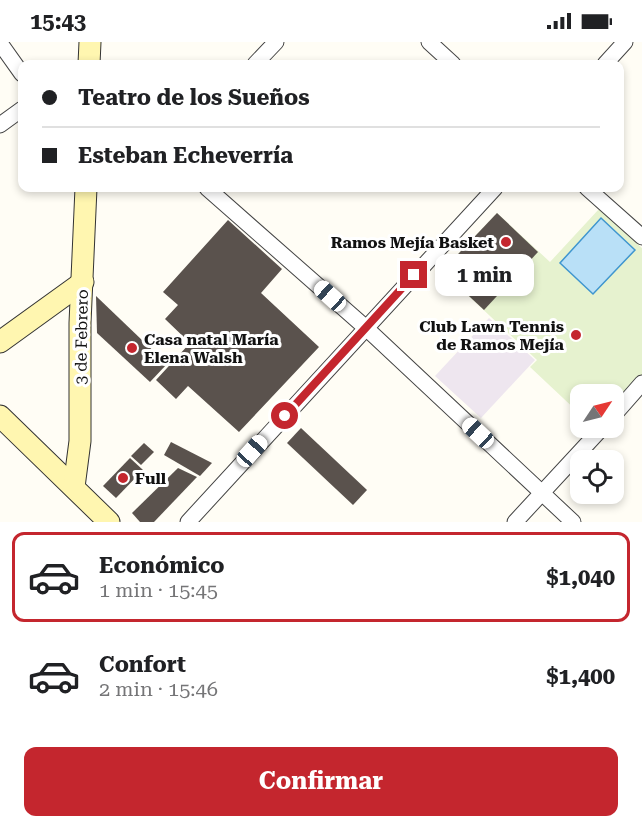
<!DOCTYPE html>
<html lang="es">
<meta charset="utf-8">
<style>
:root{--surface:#fff;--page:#f2f2f2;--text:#202124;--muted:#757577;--line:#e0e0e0;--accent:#c4262e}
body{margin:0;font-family:"Roboto Serif",serif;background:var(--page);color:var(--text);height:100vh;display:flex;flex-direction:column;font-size:22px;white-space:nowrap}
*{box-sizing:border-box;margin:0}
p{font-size:20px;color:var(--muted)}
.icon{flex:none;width:33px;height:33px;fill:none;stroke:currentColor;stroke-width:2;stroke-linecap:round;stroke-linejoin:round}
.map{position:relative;height:480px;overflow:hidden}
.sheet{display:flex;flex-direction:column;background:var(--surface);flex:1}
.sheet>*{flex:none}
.top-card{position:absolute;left:18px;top:18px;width:606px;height:132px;border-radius:12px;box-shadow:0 3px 9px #0003;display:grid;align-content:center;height:132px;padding:0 24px;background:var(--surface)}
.needle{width:39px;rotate:55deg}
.buttons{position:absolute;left:570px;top:342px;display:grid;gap:12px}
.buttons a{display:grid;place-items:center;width:54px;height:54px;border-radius:12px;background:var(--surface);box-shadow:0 3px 9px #0003;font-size:30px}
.end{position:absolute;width:27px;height:27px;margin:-14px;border:8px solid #c4262e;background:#fff;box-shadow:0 0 0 3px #fff}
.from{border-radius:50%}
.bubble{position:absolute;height:42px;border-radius:12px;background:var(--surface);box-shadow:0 3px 9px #0003;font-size:20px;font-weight:700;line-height:42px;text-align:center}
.car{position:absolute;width:18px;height:36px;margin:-18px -9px;border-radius:8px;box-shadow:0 0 4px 2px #0007;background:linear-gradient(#fff 24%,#345 0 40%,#fff 0 76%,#345 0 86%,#fff 0)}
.top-card b{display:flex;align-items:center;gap:21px;height:57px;font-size:22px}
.top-card b+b{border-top:2px solid var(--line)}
.top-card i{width:15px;height:15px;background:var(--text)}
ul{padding:10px 0 0;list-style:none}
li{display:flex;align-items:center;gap:18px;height:90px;margin:0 12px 9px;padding:0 12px;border:3px solid transparent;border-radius:12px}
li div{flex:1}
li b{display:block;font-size:22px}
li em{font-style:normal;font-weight:700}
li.on{border-color:var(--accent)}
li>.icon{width:54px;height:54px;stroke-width:1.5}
.action{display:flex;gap:12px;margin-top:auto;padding:12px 24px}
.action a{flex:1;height:69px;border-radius:12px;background:var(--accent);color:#fff;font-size:24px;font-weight:700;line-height:69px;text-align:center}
.status{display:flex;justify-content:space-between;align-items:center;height:42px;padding:0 30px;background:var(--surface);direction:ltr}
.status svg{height:16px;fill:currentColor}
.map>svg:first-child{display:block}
.industrial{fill:#eee6ef}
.pitch{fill:#e6f2cf}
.water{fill:#b9e0f7;stroke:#3f96cf;stroke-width:1.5}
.building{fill:#5a524d}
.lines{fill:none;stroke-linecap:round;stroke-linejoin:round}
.minor-casing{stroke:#444;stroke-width:17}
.secondary-casing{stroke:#333;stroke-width:23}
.minor{stroke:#fff;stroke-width:15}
.secondary{stroke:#fff6b0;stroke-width:21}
.route{stroke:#c4262e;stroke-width:8}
.poi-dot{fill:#c4262e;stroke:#fff;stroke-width:2}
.labels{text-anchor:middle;stroke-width:6;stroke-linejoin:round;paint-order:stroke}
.poi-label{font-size:16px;font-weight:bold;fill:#111;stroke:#fff;text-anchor:end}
.street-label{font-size:16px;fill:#111;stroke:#fff}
</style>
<div class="status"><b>15:43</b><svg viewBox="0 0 49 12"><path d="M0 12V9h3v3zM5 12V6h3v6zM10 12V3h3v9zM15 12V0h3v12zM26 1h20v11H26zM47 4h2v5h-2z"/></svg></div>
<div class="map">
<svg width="642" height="480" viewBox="0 0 642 480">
<rect width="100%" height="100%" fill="#fffdf5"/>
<polygon class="industrial" points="489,276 535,318 481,376 435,334"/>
<polygon class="pitch" points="599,167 642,206 642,335 614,365 614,352 580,352 580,372 530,325 537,318 442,229 497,171 550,220"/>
<polygon class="water" points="601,176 635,208 593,252 560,221"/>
<g class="building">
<polygon points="497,171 538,210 484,268 442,229"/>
<polygon points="228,178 282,227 261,251 319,305 239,390 188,344 176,357 156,338 190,301 165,277 178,263 163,250"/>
<polygon points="96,254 167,322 150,340 97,291"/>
<polygon points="301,386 367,448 353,463 287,401"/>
<polygon points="171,400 212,421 200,434 164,413"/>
<polygon points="144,401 154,410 141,423 131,414"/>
<polygon points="130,416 143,428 116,456 103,444"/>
<polygon points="178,426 197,435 154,480 140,480 132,471"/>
</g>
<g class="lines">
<defs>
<g id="minor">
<polyline points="429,0 453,22"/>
<polyline points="0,1 22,32"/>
<polyline points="255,22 276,0"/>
<polyline points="605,22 625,0"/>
<polyline points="0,83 22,67"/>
<polyline points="207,146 366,286 573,480"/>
<polyline points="587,146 642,195"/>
<polyline points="614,373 642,341"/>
<polyline points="188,480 495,146"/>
<polyline points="515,480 602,386"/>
</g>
<g id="secondary">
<polyline points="89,22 90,0"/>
<polyline points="0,300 83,240"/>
<polyline points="0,374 109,480"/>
<polyline points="74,445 80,399 80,281 86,146"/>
</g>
</defs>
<use href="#minor" class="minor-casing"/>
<use href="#secondary" class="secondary-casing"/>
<use href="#minor" class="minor"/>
<use href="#secondary" class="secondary"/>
</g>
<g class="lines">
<polyline class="route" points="285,374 414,233"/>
</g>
<g class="poi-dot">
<circle cx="506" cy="200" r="6"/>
<circle cx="576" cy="293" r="6"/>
<circle cx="132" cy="306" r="6"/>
<circle cx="123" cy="436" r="6"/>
</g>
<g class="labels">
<g class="poi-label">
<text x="494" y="206">Ramos Mejía Basket</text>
<text x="564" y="290">Club Lawn Tennis<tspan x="564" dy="18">de Ramos Mejía</tspan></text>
<text x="144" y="303" text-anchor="start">Casa natal María<tspan x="144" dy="18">Elena Walsh</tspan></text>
<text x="135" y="442" text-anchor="start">Full</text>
</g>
<g class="street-label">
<text transform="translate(81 295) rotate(-89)" y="6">3 de Febrero</text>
</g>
</g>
</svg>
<div class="buttons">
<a><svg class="needle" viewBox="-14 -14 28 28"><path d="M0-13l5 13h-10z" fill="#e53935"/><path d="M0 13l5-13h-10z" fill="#757577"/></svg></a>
<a><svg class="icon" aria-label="locate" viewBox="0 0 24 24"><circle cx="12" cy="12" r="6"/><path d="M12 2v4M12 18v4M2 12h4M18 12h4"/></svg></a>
</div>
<i class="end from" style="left:285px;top:374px"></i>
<i class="end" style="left:414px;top:233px"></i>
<div class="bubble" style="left:435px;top:212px;width:99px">1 min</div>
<i class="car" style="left:330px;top:254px;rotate:312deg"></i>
<i class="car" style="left:478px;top:391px;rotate:313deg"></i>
<i class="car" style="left:252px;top:409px;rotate:42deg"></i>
<div class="top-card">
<b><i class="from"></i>Teatro de los Sueños</b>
<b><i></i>Esteban Echeverría</b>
</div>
</div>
<section class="sheet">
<ul>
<li class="on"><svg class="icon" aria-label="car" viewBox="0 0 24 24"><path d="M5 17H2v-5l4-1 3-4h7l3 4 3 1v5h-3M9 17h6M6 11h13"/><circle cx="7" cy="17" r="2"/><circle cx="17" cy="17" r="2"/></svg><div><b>Económico</b><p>1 min · 15:45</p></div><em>$1,040</em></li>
<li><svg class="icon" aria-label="car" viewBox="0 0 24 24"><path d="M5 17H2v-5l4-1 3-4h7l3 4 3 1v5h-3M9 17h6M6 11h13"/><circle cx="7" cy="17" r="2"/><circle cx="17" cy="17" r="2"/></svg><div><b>Confort</b><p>2 min · 15:46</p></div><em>$1,400</em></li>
</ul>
<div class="action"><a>Confirmar</a></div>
</section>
